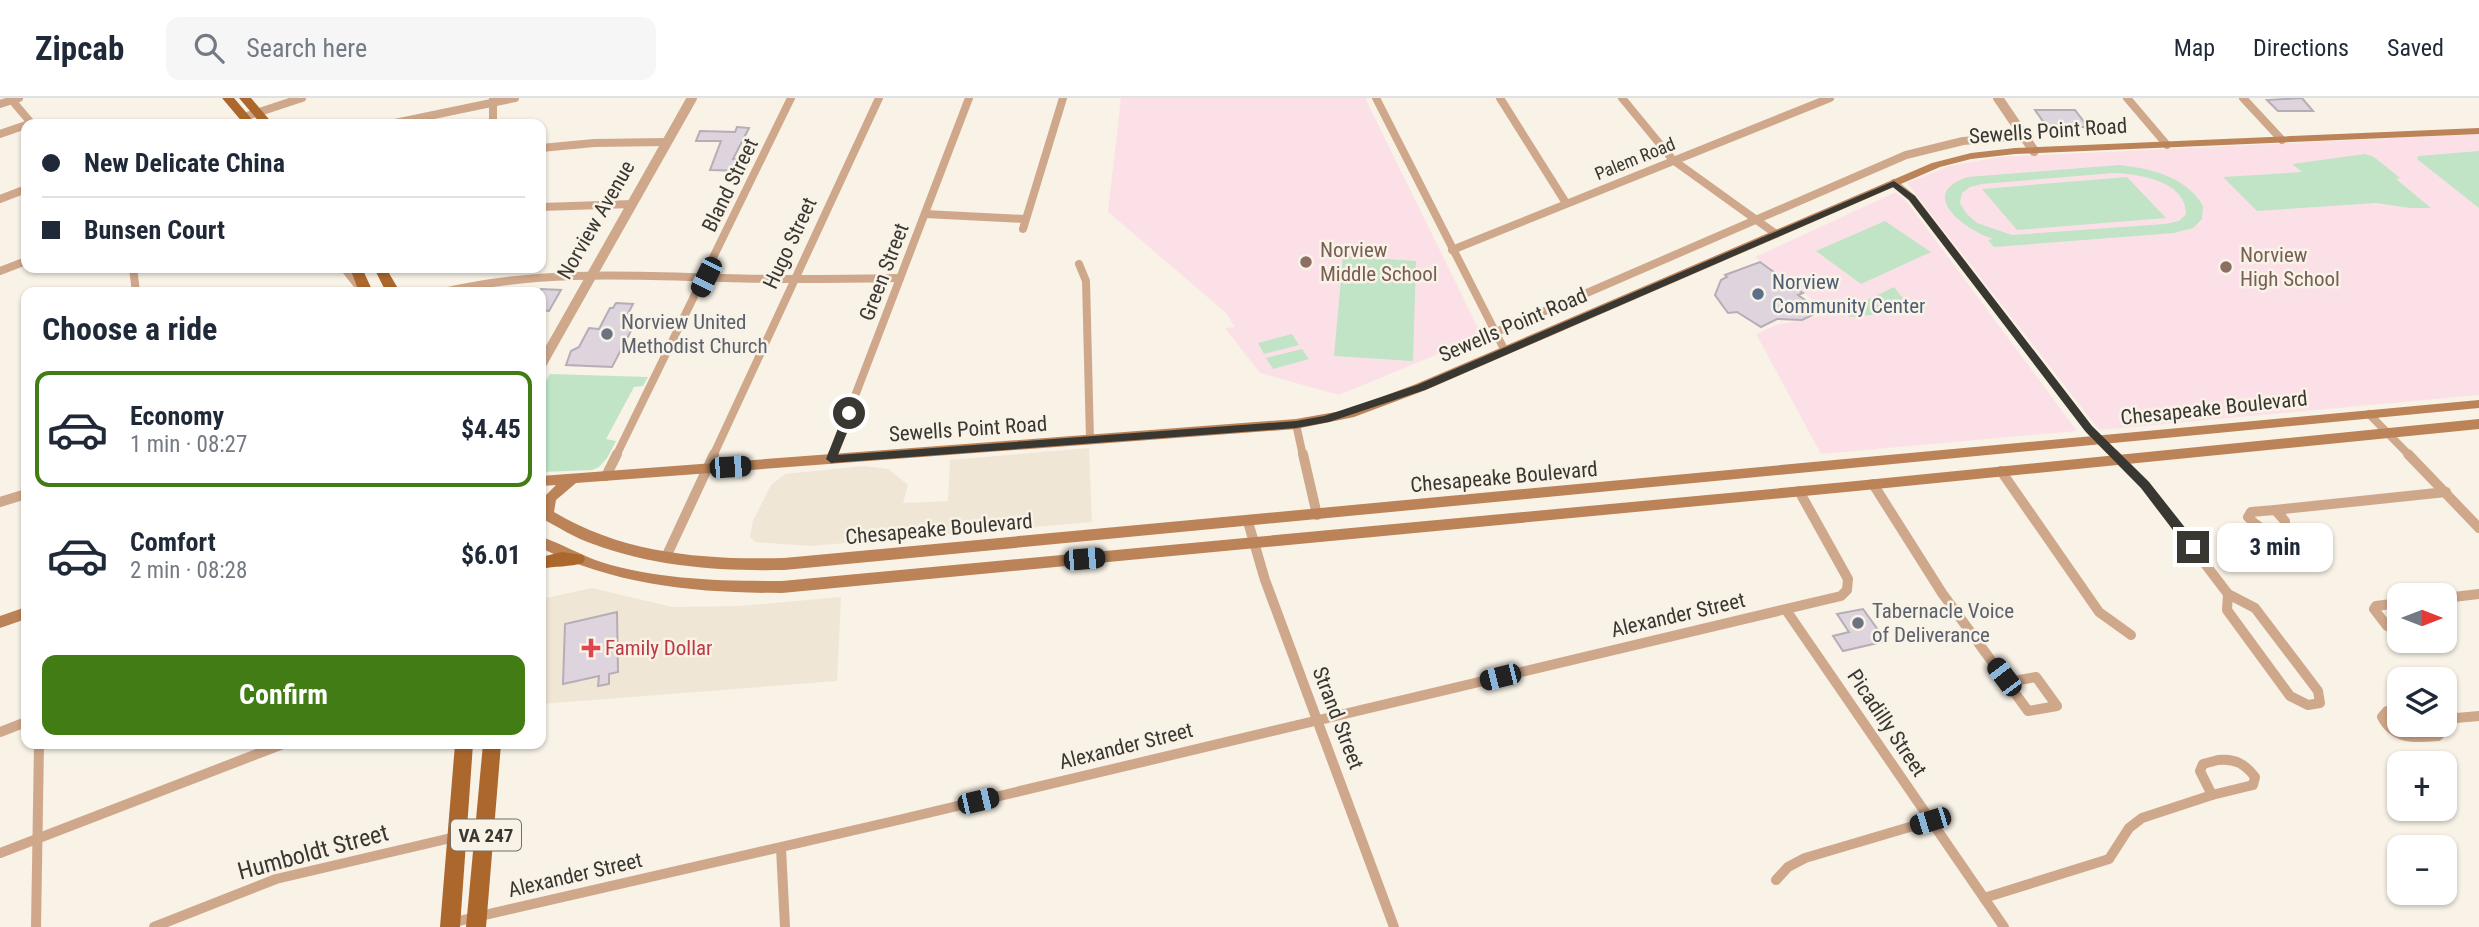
<!DOCTYPE html>
<meta charset="utf-8">
<style>
:root{--surface:#fff;--page:#f6f6f7;--text:#1f2937;--muted:#747a83;--line:#e0e1e3;--accent:#417c15}
body{margin:0;font-family:"Roboto Condensed",sans-serif;background:var(--page);color:var(--text);height:100vh;display:flex;flex-direction:column;font-size:26px;white-space:nowrap}
*{box-sizing:border-box;margin:0}
p{font-size:23px;color:var(--muted)}
.icon{flex:none;width:38px;height:38px;fill:none;stroke:currentColor;stroke-width:2;stroke-linecap:round;stroke-linejoin:round}
.map{position:relative;flex:1;overflow:hidden}
.sheet{position:absolute;left:21px;top:189px;width:525px;height:462px;display:flex;flex-direction:column;background:var(--surface);border-radius:14px;box-shadow:0 2px 5px #0004}
.sheet>*{flex:none}
.banner{position:absolute;left:21px;top:21px;width:525px;height:154px;border-radius:14px;box-shadow:0 2px 5px #0004;display:grid;align-content:center;height:154px;padding:0 21px;background:var(--surface)}
.needle{width:46px;rotate:90deg}
.controls{position:absolute;left:2387px;top:485px;display:grid;gap:14px}
.controls a{display:grid;place-items:center;width:70px;height:70px;border-radius:14px;background:var(--surface);box-shadow:0 2px 5px #0004;font-size:35px}
.end{position:absolute;width:32px;height:32px;margin:-16px;border:9px solid #393732;background:#fff;box-shadow:0 0 0 4px #fff}
.from{border-radius:50%}
.bubble{position:absolute;height:49px;border-radius:14px;background:var(--surface);box-shadow:0 2px 5px #0004;font-size:23px;font-weight:700;line-height:49px;text-align:center}
.car{position:absolute;width:21px;height:42px;margin:-21px -10px;border-radius:9px;box-shadow:0 0 5px 2px #0007;background:linear-gradient(#222 24%,#8ab4d8 0 40%,#222 0 76%,#8ab4d8 0 86%,#222 0)}
.banner b{display:flex;align-items:center;gap:24px;height:66px;font-size:26px}
.banner b+b{border-top:2px solid var(--line)}
.banner i{width:18px;height:18px;background:var(--text)}
ul{padding:0;list-style:none}
li{display:flex;align-items:center;gap:21px;height:116px;margin:0 14px 10px;padding:0 7px;border:4px solid transparent;border-radius:14px}
li div{flex:1}
li b{display:block;font-size:26px}
li em{font-style:normal;font-weight:700}
li.active{border-color:var(--accent)}
li>.icon{width:63px;height:63px;stroke-width:1.5}
h2{padding:0 21px;font-size:32px;line-height:84px}
.button{display:flex;gap:14px;margin-top:auto;padding:14px 21px}
.button a{flex:1;height:80px;border-radius:14px;background:var(--accent);color:#fff;font-size:28px;font-weight:700;line-height:80px;text-align:center}
header{display:flex;align-items:center;gap:42px;box-sizing:border-box;height:98px;padding:0 35px;background:var(--surface);border-bottom:2px solid var(--line)}
header strong{font-size:33px}
nav{display:flex;gap:38px;margin-inline-start:auto;font-size:24px}
.search{width:490px;height:63px;background:var(--page);display:flex;align-items:center;gap:18px;box-sizing:border-box;padding:0 24px;border-radius:14px;color:var(--muted);font-size:26px}
.map>svg:first-child{display:block}
.built{fill:#f0e6d5}
.education{fill:#fbe1e7}
.green{fill:#c1e4c6;fill-rule:evenodd}
.building{fill:#ded4dd;stroke:#b6adb6;stroke-width:2}
.lines{fill:none;stroke-linecap:round;stroke-linejoin:round}
.minor-far1{stroke:#cfa88b;stroke-width:8}
.minor{stroke:#cfa88b;stroke-width:10}
.tertiary{stroke:#cfa88b;stroke-width:10}
.secondary{fill:#bb8357;fill-rule:evenodd}
.primary{fill:#ac672c;fill-rule:evenodd}
.route{fill:#393732}
.education-dot{fill:#8d6e63;stroke:#f8f2e7;stroke-width:2.5}
.service-dot{fill:#5c6f8a;stroke:#f8f2e7;stroke-width:2.5}
.worship-dot{fill:#6b7280;stroke:#f8f2e7;stroke-width:2.5}
.health-dot{fill:#e0444e;stroke:#f8f2e7;stroke-width:2.5}
.labels{text-anchor:middle;stroke-width:5;stroke-linejoin:round;paint-order:stroke}
.far-street-label{font-size:18px;fill:#393732;stroke:#f8f2e7}
.shield{fill:#f8f2e7;stroke:#726f68;stroke-width:2}
.shield-label{font-size:19px;font-weight:bold;fill:#393732}
.street-label{font-size:21px;fill:#393732;stroke:#f8f2e7}
.education-label{font-size:21px;fill:#785e54;stroke:#f8f2e7;text-anchor:start}
.service-label{font-size:21px;fill:#4e5e75;stroke:#f8f2e7;text-anchor:start}
.worship-label{font-size:21px;fill:#5b616d;stroke:#f8f2e7;text-anchor:start}
.health-label{font-size:21px;fill:#be3a42;stroke:#f8f2e7;text-anchor:start}
.near-street-label{font-size:24px;fill:#393732;stroke:#f8f2e7}
</style>
<header>
<strong>Zipcab</strong>
<div class="search"><svg class="icon" aria-label="search" viewBox="0 0 24 24"><circle cx="10" cy="10" r="6"/><path d="M15 15l6 6"/></svg>Search here</div>
<nav><a>Map</a><a>Directions</a><a>Saved</a></nav>
</header>
<div class="map">
<svg width="2479" height="829" viewBox="0 0 2479 829">
<rect width="100%" height="100%" fill="#f8f2e7"/>
<g class="built">
<polygon points="1089,350 1092,424 810,448 755,444 750,439 753,423 771,387 785,376 864,368 888,371 908,387 903,405 948,403 950,362"/>
<polygon points="592,490 672,509 739,508 841,499 837,583 541,606 541,501"/>
</g>
<g class="education">
<polygon points="1121,0 1365,0 1482,238 1339,297 1260,275 1225,230 1235,229 1225,214 1108,114"/>
<polygon points="2479,36 2479,297 2099,332 1907,85 1949,68 1999,59"/>
<polygon points="1896,94 1908,105 2077,333 1821,356 1756,236 1776,227 1832,216 1755,159"/>
</g>
<g class="green">
<polygon points="2479,53 2479,110 2417,61 2418,58"/>
<polygon points="2365,56 2374,59 2400,80 2396,81 2431,110 2410,110 2376,105 2257,113 2223,79 2302,74 2292,66"/>
<path d="M2119 67C2150 70 2187 79 2203 108L2202 121 2193 130 2174 135 1994 149 1988 142 1993 141C1966 132 1915 96 1968 79ZM2114 75C2139 76 2186 83 2186 116L2179 123 2165 126 2012 137 1977 125 1966 115 1960 105 1962 95 1970 89 1982 86Z"/>
<polygon points="2127,79 2166,120 2017,132 1982,91"/>
<polygon points="1885,123 1931,154 1861,186 1816,153"/>
<polygon points="1343,158 1416,163 1413,263 1334,258"/>
<polygon points="1894,189 1913,213 1849,219 1846,212"/>
<polygon points="1292,236 1299,247 1264,256 1258,245"/>
<polygon points="1302,251 1309,261 1273,271 1266,260"/>
<polygon points="550,276 648,279 643,288 634,289 606,341 616,343 607,360 599,369 592,372 541,374 541,292"/>
</g>
<g class="building">
<polygon points="2302,0 2313,13 2278,13 2267,2"/>
<polygon points="2035,12 2075,12 2088,29 2047,29"/>
<polygon points="737,29 749,30 733,61 749,62 744,73 710,72 721,43 696,43 700,33 735,34"/>
<polygon points="1760,164 1803,195 1798,197 1821,213 1802,222 1777,221 1761,229 1737,214 1728,215 1715,197 1721,182 1727,179 1725,177"/>
<polygon points="541,191 561,192 549,213 541,212"/>
<polygon points="616,205 633,206 621,229 632,231 612,269 566,267 571,253 579,249 589,230 599,231 610,210 613,210"/>
<polygon points="1863,511 1886,543 1843,553 1833,538 1849,534 1837,516"/>
<polygon points="617,514 618,574 609,576 609,586 598,588 599,578 563,586 565,526"/>
</g>
<g class="lines">
<g class="minor-far1">
<polyline points="10,0 32,26"/>
<polyline points="493,0 493,26"/>
<polyline points="1376,0 1505,253"/>
<polyline points="1500,0 1566,105"/>
<polyline points="1622,0 1673,62 1776,136"/>
<polyline points="2127,0 2167,47"/>
<polyline points="2243,0 2282,42"/>
<polyline points="0,6 19,0"/>
<polyline points="244,19 302,0"/>
<polyline points="390,26 515,0"/>
<polyline points="0,36 26,27"/>
<polyline points="541,50 594,45 667,44"/>
<polyline points="1894,85 1912,100 2092,335 2115,358"/>
<polyline points="0,101 26,91"/>
<polyline points="541,109 632,106"/>
<polyline points="925,116 1025,121"/>
<polyline points="1023,131 1063,0"/>
<polyline points="1452,152 1830,0"/>
<polyline points="1079,166 1086,183 1090,342"/>
<polyline points="133,170 136,194"/>
<polyline points="344,170 363,194"/>
<polyline points="0,173 26,163"/>
<path d="M444 194C538 172 629 177 724 180 783 182 841 181 900 180"/>
<polyline points="1494,235 1906,57 1963,43 2024,38"/>
<polyline points="2369,316 2410,358"/>
<polyline points="1296,326 1303,358"/>
<polyline points="616,358 791,0"/>
<polyline points="713,358 879,0"/>
<polyline points="832,358 969,0"/>
</g>
<g class="minor">
<polyline points="1303,356 1317,417"/>
<polyline points="2114,356 2145,387 2228,496"/>
<polyline points="2408,356 2479,430"/>
<polyline points="831,361 833,356"/>
<polyline points="2001,373 2099,514 2131,537"/>
<polyline points="606,378 617,356"/>
<polyline points="1873,386 1942,495 2028,613 2057,608 2036,579 2008,584"/>
<polyline points="0,404 26,396"/>
<polyline points="2275,412 2446,394"/>
<path d="M2275 412 2285 423 2284 432C2270 437 2257 429 2248 419L2251 414Z"/>
<polyline points="1248,424 1265,482 1394,829"/>
<polyline points="666,459 714,356"/>
<polygon points="2228,496 2255,510 2318,593 2320,605 2308,607 2290,598 2227,512"/>
<polyline points="2445,500 2479,496"/>
<polyline points="2399,505 2376,508 2374,511 2387,528 2399,532"/>
<polyline points="1786,512 2004,829"/>
<path d="M2399 613H2387L2382 619C2394 642 2415 640 2438 638L2441 635 2439 626"/>
<polyline points="2445,621 2479,618"/>
<polyline points="0,634 26,624"/>
<path d="M2218 662C2235 660 2245 666 2255 679L2253 687 2212 697 2200 673 2203 666Z"/>
<polyline points="781,750 785,829"/>
<polyline points="0,755 283,646"/>
<polyline points="1776,782 1788,769 1805,760 1930,723"/>
<polyline points="1984,800 2109,761 2129,730 2142,720 2212,697"/>
<polyline points="450,825 894,723 1841,498 1847,492 1848,481 1799,393"/>
<polyline points="36,829 39,646"/>
<polyline points="154,829 276,781 485,732"/>
</g>
<g class="tertiary">
<polyline points="1998,0 2034,53"/>
<polyline points="541,267 692,0"/>
</g>
<g class="secondary">
<path d="M2479 30V36L2015 56 1971 61 1940 69 1426 292 1354 319 1296 331 576 385 556 402 554 414C624 456 704 462 784 460L2479 302V310L784 472C719 473 655 469 593 446 575 440 558 429 541 420L543 400 556 387 541 388V378L1296 321 1347 312 1416 286 1932 65 1971 55 2015 50Z"/>
<path d="M2479 321V331L1846 394 782 495C698 495 617 488 541 450V439C561 445 580 457 601 464 659 482 721 483 782 483L1846 384Z"/>
<polygon points="26,509 26,521 0,530 0,518"/>
</g>
<g class="primary">
<polygon points="222,0 234,0 256,26 244,26"/>
<polygon points="239,0 251,0 273,26 261,26"/>
<polygon points="350,170 362,170 373,194 359,194"/>
<polygon points="374,170 386,170 400,194 386,194"/>
<path d="M562 454 583 457 585 461 583 465C571 469 554 468 541 471V459Z"/>
<polygon points="455,646 473,646 460,829 440,829"/>
<polygon points="483,646 501,646 486,829 466,829"/>
</g>
</g>
<polygon class="route" points="1894,83 1915,98 2092,328 2149,384 2198,446 2198,453 2189,453 2141,390 2085,333 1909,102 1893,89 1425,292 1329,324 1296,330 831,365 826,361 844,315 849,311 855,315 838,357 1296,323 1324,318 1417,287"/>
<g class="education-dot">
<circle cx="1306" cy="164" r="7"/>
<circle cx="2226" cy="169" r="7"/>
</g>
<circle class="service-dot" cx="1758" cy="196" r="7"/>
<g class="worship-dot">
<circle cx="607" cy="236" r="7"/>
<circle cx="1858" cy="525" r="7"/>
</g>
<path class="health-dot" d="M587.5 539.5h7v7h7v7h-7v7h-7v-7h-7v-7h7z"/>
<g class="labels">
<g class="far-street-label">
<text transform="translate(1635 61) rotate(-22)" y="6">Palem Road</text>
</g>
<rect class="shield" x="451" y="721.5" width="70" height="31" rx="5"/>
<g class="shield-label">
<text x="486" y="744">VA 247</text>
</g>
<g class="street-label">
<text transform="translate(2048 33) rotate(-4)" y="7">Sewells Point Road</text>
<text transform="translate(730 87) rotate(-64)" y="7">Bland Street</text>
<text transform="translate(596 122) rotate(-60)" y="7">Norview Avenue</text>
<text transform="translate(790 145) rotate(-65)" y="7">Hugo Street</text>
<text transform="translate(884 174) rotate(-69)" y="7">Green Street</text>
<text transform="translate(1513 227) rotate(-23)" y="7">Sewells Point Road</text>
<text transform="translate(2214 310) rotate(-6)" y="7">Chesapeake Boulevard</text>
<text transform="translate(968 331) rotate(-4)" y="7">Sewells Point Road</text>
<text transform="translate(1504 379) rotate(-5)" y="7">Chesapeake Boulevard</text>
<text transform="translate(939 431) rotate(-5)" y="7">Chesapeake Boulevard</text>
<text transform="translate(1678 517) rotate(-13)" y="7">Alexander Street</text>
<text transform="translate(1338 620) rotate(69)" y="7">Strand Street</text>
<text transform="translate(1887 625) rotate(56)" y="7">Picadilly Street</text>
<text transform="translate(1126 648) rotate(-14)" y="7">Alexander Street</text>
<text transform="translate(575 777) rotate(-13)" y="7">Alexander Street</text>
</g>
<g class="education-label">
<text x="1320" y="159">Norview<tspan x="1320" dy="24">Middle School</tspan></text>
<text x="2240" y="164">Norview<tspan x="2240" dy="24">High School</tspan></text>
</g>
<g class="service-label">
<text x="1772" y="191">Norview<tspan x="1772" dy="24">Community Center</tspan></text>
</g>
<g class="worship-label">
<text x="621" y="231">Norview United<tspan x="621" dy="24">Methodist Church</tspan></text>
<text x="1872" y="520">Tabernacle Voice<tspan x="1872" dy="24">of Deliverance</tspan></text>
</g>
<g class="health-label">
<text x="605" y="557">Family Dollar</text>
</g>
<g class="near-street-label">
<text transform="translate(313 754) rotate(-15)" y="8">Humboldt Street</text>
</g>
</g>
</svg>
<div class="controls">
<a><svg class="needle" viewBox="-14 -14 28 28"><path d="M0-13l5 13h-10z" fill="#e53935"/><path d="M0 13l5-13h-10z" fill="#747a83"/></svg></a>
<a><svg class="icon" aria-label="layers" viewBox="0 0 24 24"><path d="M12 4l9 5-9 5-9-5zM3 14l9 5 9-5"/></svg></a>
<a>+</a>
<a>−</a>
</div>
<i class="end from" style="left:849px;top:315px"></i>
<i class="end" style="left:2193px;top:449px"></i>
<div class="bubble" style="left:2217px;top:425px;width:116px">3 min</div>
<i class="car" style="left:706px;top:179px;rotate:206deg"></i>
<i class="car" style="left:730px;top:369px;rotate:86deg"></i>
<i class="car" style="left:1084px;top:461px;rotate:85deg"></i>
<i class="car" style="left:1500px;top:579px;rotate:256deg"></i>
<i class="car" style="left:2004px;top:579px;rotate:323deg"></i>
<i class="car" style="left:978px;top:703px;rotate:77deg"></i>
<i class="car" style="left:1930px;top:723px;rotate:253deg"></i>
<div class="banner">
<b><i class="from"></i>New Delicate China</b>
<b><i></i>Bunsen Court</b>
</div>
<section class="sheet">
<h2>Choose a ride</h2>
<ul>
<li class="active"><svg class="icon" aria-label="car" viewBox="0 0 24 24"><path d="M5 17H2v-5l4-1 3-4h7l3 4 3 1v5h-3M9 17h6M6 11h13"/><circle cx="7" cy="17" r="2"/><circle cx="17" cy="17" r="2"/></svg><div><b>Economy</b><p>1 min · 08:27</p></div><em>$4.45</em></li>
<li><svg class="icon" aria-label="car" viewBox="0 0 24 24"><path d="M5 17H2v-5l4-1 3-4h7l3 4 3 1v5h-3M9 17h6M6 11h13"/><circle cx="7" cy="17" r="2"/><circle cx="17" cy="17" r="2"/></svg><div><b>Comfort</b><p>2 min · 08:28</p></div><em>$6.01</em></li>
</ul>
<div class="button"><a>Confirm</a></div>
</section>
</div>
